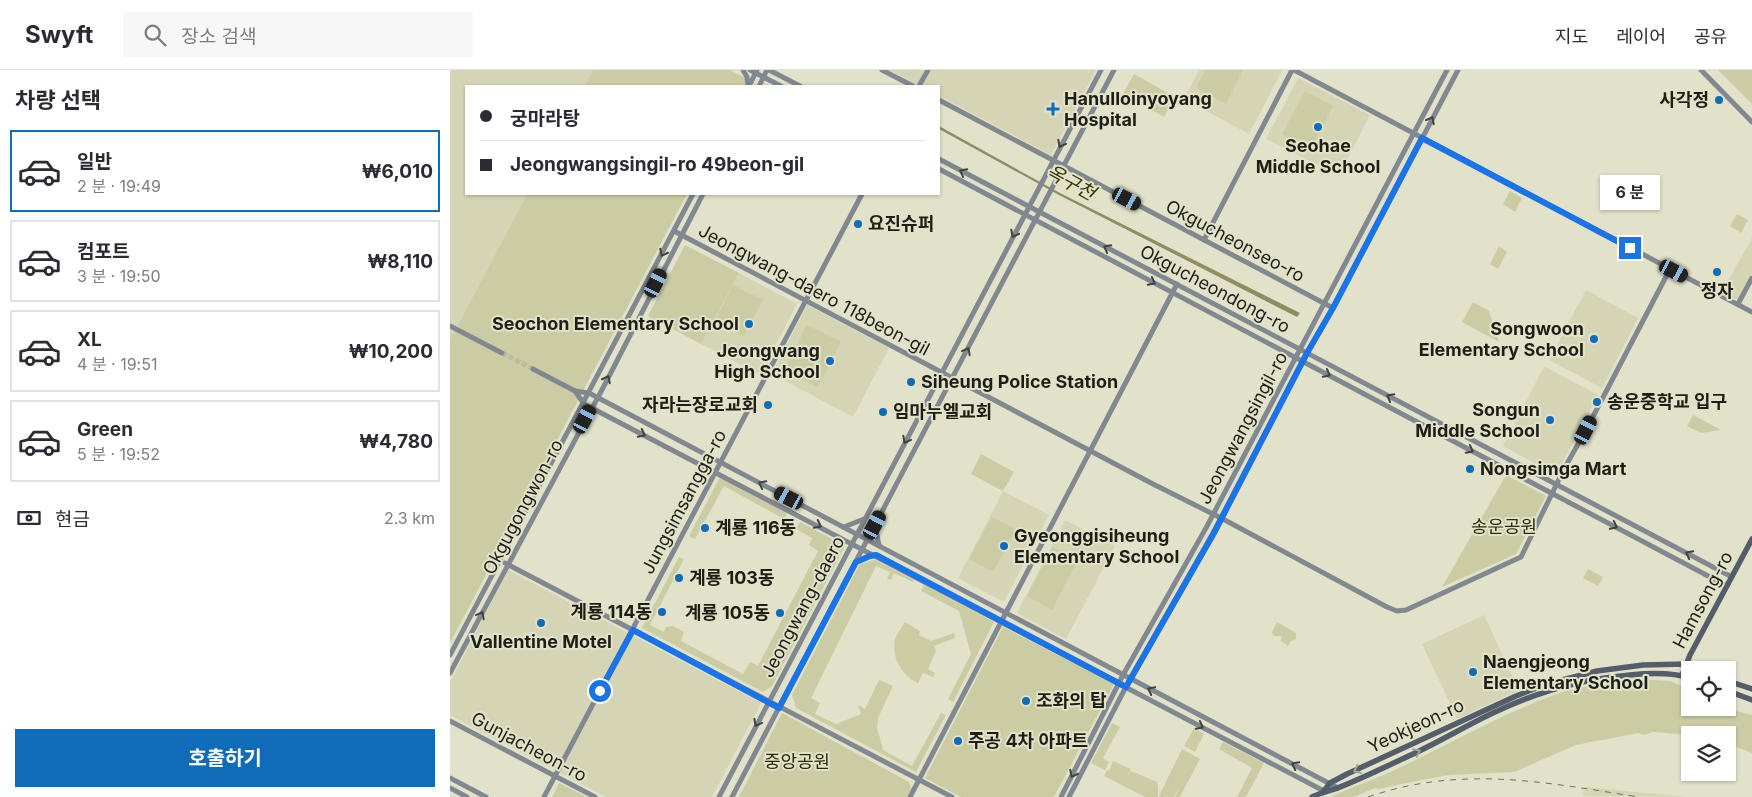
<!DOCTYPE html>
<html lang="ko">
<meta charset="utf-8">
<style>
:root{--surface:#fff;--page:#f7f7f7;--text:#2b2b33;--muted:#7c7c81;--line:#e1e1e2;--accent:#106cb9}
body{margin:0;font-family:Inter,"Noto Sans KR",sans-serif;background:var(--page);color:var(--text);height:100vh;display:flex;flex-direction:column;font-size:19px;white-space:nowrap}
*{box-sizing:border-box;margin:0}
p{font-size:16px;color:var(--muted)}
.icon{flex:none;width:28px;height:28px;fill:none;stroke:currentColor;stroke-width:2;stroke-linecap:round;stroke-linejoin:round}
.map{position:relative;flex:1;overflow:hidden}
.panel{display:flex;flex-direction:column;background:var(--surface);width:450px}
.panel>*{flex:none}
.hud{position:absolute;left:15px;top:15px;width:475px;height:110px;border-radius:0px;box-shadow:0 1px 4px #0004;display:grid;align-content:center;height:110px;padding:0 15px;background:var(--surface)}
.fabs{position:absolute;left:1231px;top:591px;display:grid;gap:10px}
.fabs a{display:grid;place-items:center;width:55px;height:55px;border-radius:0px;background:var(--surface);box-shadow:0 1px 4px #0004;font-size:25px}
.end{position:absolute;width:22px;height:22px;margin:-11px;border:6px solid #1a73e8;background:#fff;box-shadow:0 0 0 2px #fff}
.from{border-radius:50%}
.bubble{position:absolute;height:35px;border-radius:0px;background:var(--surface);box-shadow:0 1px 4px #0004;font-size:16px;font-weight:700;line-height:35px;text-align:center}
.car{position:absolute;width:15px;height:30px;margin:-15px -8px;border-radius:6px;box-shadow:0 0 4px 1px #0007;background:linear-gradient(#222 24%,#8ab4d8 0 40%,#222 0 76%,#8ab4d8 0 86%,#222 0)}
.hud b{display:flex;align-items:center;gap:18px;height:48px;font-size:19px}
.hud b+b{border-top:1px solid var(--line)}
.hud i{width:12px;height:12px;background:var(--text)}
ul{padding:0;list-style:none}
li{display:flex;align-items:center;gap:15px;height:82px;margin:0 10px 8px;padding:0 5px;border:2px solid var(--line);border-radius:0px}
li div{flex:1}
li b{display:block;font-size:19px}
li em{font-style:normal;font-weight:700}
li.current{border-color:var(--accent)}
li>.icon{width:45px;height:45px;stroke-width:1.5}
h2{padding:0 15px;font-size:22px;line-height:60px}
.pay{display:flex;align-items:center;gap:12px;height:55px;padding:0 15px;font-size:19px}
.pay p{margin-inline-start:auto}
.cta{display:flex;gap:10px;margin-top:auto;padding:10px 15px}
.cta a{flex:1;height:58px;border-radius:0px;background:var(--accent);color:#fff;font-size:20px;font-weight:700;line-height:58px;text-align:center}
header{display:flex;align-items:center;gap:30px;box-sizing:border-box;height:70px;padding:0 25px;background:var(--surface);border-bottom:1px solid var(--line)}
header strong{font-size:24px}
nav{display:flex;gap:28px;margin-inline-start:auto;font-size:18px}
.search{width:350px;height:45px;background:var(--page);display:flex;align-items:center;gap:12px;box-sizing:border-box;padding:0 18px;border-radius:0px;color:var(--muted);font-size:19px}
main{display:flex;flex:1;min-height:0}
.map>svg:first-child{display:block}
.built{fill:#d5d5b6}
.green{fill:#cccca4}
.water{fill:#8e8d64}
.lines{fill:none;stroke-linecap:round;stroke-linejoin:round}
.tertiary-tunnel{stroke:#babba5;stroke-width:5;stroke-dasharray:5 2.5;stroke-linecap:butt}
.tertiary{stroke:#818890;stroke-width:5}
.secondary{stroke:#545e6a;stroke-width:5.5}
.rail{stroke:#6f6f60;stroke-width:1;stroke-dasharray:6 6;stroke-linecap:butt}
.oneway{stroke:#414340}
.oneway2{stroke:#a2a79e}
.route{stroke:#1a73e8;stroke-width:6}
.poi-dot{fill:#106cb9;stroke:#e1e2c9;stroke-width:2}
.labels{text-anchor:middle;stroke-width:4;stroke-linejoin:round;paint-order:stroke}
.poi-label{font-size:18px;font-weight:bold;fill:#1e1e15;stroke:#e1e2c9;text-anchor:start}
.street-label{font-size:18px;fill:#1e1e15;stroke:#e1e2c9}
.park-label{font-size:18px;fill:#2d2c08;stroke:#e1e2c9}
.water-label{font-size:19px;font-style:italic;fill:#383600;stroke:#e1e2c9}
</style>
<header>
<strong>Swyft</strong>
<div class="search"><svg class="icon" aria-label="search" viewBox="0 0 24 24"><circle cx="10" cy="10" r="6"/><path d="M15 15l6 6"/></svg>장소 검색</div>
<nav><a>지도</a><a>레이어</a><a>공유</a></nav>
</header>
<main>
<section class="panel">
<h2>차량 선택</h2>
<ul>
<li class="current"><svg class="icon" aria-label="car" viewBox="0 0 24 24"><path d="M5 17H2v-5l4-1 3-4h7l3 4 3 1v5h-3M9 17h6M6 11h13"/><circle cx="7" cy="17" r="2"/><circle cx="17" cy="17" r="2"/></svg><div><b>일반</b><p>2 분 · 19:49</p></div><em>₩6,010</em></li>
<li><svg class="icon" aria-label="car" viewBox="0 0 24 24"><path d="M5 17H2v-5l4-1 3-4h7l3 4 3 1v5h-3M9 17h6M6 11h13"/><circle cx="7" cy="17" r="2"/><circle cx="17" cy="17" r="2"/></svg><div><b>컴포트</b><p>3 분 · 19:50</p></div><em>₩8,110</em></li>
<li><svg class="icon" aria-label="car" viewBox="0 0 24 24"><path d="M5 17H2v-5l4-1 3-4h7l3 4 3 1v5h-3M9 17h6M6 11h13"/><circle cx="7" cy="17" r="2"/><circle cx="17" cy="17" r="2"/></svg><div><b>XL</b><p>4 분 · 19:51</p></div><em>₩10,200</em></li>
<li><svg class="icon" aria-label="car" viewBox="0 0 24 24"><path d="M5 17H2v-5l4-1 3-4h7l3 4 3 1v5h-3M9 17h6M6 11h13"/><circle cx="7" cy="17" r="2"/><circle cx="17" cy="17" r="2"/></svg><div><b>Green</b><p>5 분 · 19:52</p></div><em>₩4,780</em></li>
</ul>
<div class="pay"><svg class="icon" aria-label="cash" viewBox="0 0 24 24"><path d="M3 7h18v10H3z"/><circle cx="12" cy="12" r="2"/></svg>현금<p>2.3 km</p></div>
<div class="cta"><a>호출하기</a></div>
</section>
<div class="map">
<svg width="1302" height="727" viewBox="0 0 1302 727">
<rect width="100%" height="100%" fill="#e1e2c9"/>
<g class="built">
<polygon points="0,0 143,0 135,16 16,16 16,124 77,124 0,270"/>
<polygon points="439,0 646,0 601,85 489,26 489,16 470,16"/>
<polygon points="749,0 830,0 832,1 799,64 734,29"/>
<polygon points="848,8 920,45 889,106 816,69"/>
<polygon points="1302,168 1302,203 1288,230 1271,223"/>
<polygon points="289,203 347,234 310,305 251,274"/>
<polygon points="1136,220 1188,248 1152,318 1099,290"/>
<polygon points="357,235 439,278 403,347 322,304"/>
<polygon points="1094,296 1148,325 1106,405 1053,376"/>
<polygon points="553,421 599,445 554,532 508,508"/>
<polygon points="615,450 665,476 616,569 567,543"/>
<polygon points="58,500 311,633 262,727 156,727 0,645 0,612"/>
<polygon points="1034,545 1069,620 1007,649 972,574"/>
<polygon points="1135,717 1238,727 1132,726"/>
</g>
<g class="green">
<polygon points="143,0 280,0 297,9 294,16 135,16"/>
<polygon points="755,0 793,0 776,34 746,18"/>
<polygon points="1268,0 1302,0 1302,34"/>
<polygon points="684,4 725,27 714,47 673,24"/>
<polygon points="855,21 883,36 861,80 832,64"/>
<polygon points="1060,121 1072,128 1065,142 1053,134"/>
<polygon points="77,124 237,124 0,573 0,270"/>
<polygon points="1287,144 1298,150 1291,163 1280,156"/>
<polygon points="235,175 289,203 251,274 198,246"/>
<polygon points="1049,176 1057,182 1048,199 1040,194"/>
<polygon points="283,215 313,230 294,266 265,251"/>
<polygon points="1023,232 1039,241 1049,272 1012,252"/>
<polygon points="357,255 391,272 368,317 334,300"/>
<polygon points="1243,345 1271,360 1251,363 1237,356"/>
<polygon points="531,384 564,402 553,421 521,404"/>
<polygon points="1056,405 1096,426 1066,484 992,517"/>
<polygon points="270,407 337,443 334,449 274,416 245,469 239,466"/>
<polygon points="542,447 566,459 543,502 519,489"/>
<polygon points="350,452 395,476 322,616 313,622 192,558 229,487 234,489 200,555 214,562 216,557 223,556 234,562 231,571 293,604 300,592 308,596 368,481 359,475 362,468 346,459"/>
<polygon points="603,477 628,490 602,540 577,526"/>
<polygon points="425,490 464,510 463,512 444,503 441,510 437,508 440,502 426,496 361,628 370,633 365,644 386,654 411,644 408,635 415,639 429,610 443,616 428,648 427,657 433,680 462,696 491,643 496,645 466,702 346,638 342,625 410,494"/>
<polygon points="1138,499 1153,507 1148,516 1133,508"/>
<polygon points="474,515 544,552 503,632 498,629 521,584 509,541 471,521"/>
<path d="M455 552 470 561 469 565 481 571 504 563 505 568 484 576 486 581 478 599 485 603 483 607 473 603 468 613C453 606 441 588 445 570 446 564 452 558 455 552Z"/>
<polygon points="827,552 846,563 846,569 841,571 838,576 831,571 831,566 823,566 822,562"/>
<polygon points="553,557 664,614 604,727 511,727 475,708"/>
<path d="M1203 610 1220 611 1240 619V638H1273L1302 645V683L1278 674V665H1241L1203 662 1194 665 1188 663 1126 675 1064 702 999 705 956 713 929 719 925 718 904 727H880C902 717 925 709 947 699 1003 673 1057 640 1116 621 1141 614 1178 611 1203 610Z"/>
<polygon points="332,643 459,712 461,719 457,727 289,727"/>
<polygon points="662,653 670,657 653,688 659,692 655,700 641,693"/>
<polygon points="744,658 754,664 745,682 734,676"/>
<polygon points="773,672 814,693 796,727 787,727 802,698 769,679"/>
<polygon points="732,679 750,689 730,727 725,727 730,715 724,727 711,727 709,726"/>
<polygon points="663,691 681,699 676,709 681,701 707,712 708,717 708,727 695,727 654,706 657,700 659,701"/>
<polygon points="109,713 137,727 102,727"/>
</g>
<polygon class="water" points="489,56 610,123 850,243 847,247 609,125 489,59"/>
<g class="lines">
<polyline class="tertiary-tunnel" points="52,283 83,299"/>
<g class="tertiary">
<polyline points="293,0 297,7 298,16"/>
<polyline points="300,0 331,16"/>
<polyline points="319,0 350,16"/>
<polyline points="432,0 463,16"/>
<polyline points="844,0 1302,242"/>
<polyline points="1251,0 1302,52"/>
<polyline points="299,16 307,0"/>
<polyline points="309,16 317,0"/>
<polyline points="469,16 478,0"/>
<polyline points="489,30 883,238"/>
<polyline points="489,89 1282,507"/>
<polyline points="489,99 1277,516"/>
<polyline points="224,161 703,414 771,448 937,537 947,541 956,540 1071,487 1114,399 1136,360 1220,199"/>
<polyline points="754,170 842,0"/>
<polyline points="1288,234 1302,208"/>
<polyline points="0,256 52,283"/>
<polyline points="83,299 125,321 139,323 888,718"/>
<polyline points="125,321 134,334 874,721"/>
<polyline points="425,456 429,475"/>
<polyline points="394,457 414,449"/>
<polyline points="406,492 420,486 426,485"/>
<polyline points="55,493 502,727"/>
<polyline points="0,585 243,124"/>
<polyline points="0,603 154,316 253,124"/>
<polyline points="0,651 145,727"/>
<polyline points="0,708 36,727"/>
<polyline points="0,718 17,727"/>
<polyline points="94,727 412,124"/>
<polyline points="269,727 651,0"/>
<polyline points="282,727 664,0"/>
<polyline points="460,727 727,214"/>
<polyline points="611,727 673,605 756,458 997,0"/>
<polyline points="619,727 680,609 763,463 857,283 883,238 1008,0"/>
</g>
<g class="secondary">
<polyline points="1232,605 1240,585 1302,469"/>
<polyline points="1278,611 1302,619"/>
<polyline points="1278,621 1302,630"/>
<polyline points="874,721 880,713 897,704 1066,626 1097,614 1147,601 1193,595 1236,594 1248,600"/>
<path d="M862 727C871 722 881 721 890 717 915 707 939 695 963 684 991 671 1017 655 1045 642 1087 622 1133 609 1180 605 1200 603 1221 602 1240 608"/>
</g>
<path class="rail" d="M918 727C1010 695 1095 712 1188 727"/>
</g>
<defs><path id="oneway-chevron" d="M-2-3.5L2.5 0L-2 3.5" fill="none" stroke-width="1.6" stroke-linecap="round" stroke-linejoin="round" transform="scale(1.25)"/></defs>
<g class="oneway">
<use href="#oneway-chevron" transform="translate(981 50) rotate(-62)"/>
<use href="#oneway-chevron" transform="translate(611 74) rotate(118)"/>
<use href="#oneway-chevron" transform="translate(513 102) rotate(-152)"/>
<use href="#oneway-chevron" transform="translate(564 164) rotate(118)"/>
<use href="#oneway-chevron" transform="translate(657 178) rotate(-152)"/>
<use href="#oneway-chevron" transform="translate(213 183) rotate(117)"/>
<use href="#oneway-chevron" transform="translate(702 212) rotate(28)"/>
<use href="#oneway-chevron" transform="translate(517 281) rotate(-62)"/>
<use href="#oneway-chevron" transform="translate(877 304) rotate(28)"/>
<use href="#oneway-chevron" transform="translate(157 309) rotate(-63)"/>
<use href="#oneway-chevron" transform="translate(940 327) rotate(-152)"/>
<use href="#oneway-chevron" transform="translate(192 364) rotate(27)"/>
<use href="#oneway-chevron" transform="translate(456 370) rotate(118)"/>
<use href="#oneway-chevron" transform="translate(1020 380) rotate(28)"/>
<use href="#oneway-chevron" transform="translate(312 414) rotate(-152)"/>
<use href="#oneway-chevron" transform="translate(368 455) rotate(27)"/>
<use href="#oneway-chevron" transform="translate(1164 456) rotate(28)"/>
<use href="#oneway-chevron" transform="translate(1239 484) rotate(-152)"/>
<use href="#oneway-chevron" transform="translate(31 545) rotate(-62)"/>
<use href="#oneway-chevron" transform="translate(701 620) rotate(-153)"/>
<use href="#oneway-chevron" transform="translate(307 653) rotate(118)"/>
<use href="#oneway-chevron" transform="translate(750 656) rotate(28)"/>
<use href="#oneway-chevron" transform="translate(845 695) rotate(-153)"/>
<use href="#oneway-chevron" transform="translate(623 704) rotate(117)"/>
</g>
<g class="oneway2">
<use href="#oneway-chevron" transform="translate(967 682) rotate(-26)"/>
<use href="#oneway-chevron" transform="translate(907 700) rotate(156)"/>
</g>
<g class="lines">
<polyline class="route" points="150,621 183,560 329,638 406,492 420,486 426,485 676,617 764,463 857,283 883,238 972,68 1180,178"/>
</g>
<g class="poi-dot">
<circle cx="1269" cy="30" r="5"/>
<path d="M600.5 31.5h5v5h5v5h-5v5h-5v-5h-5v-5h5z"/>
<circle cx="868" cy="57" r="5"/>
<circle cx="408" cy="154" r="5"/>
<circle cx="1267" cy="202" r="5"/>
<circle cx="299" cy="254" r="5"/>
<circle cx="1144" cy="269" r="5"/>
<circle cx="380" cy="291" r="5"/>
<circle cx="461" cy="312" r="5"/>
<circle cx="1147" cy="332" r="5"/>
<circle cx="318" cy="335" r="5"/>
<circle cx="433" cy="342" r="5"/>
<circle cx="1100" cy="350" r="5"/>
<circle cx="1020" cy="399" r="5"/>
<circle cx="255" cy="458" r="5"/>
<circle cx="554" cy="476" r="5"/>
<circle cx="229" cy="508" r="5"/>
<circle cx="212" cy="542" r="5"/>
<circle cx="330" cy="543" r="5"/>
<circle cx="91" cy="553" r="5"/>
<circle cx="1023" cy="602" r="5"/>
<circle cx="576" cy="631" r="5"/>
<circle cx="508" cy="671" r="5"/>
</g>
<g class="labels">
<g class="poi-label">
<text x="614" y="35">Hanulloinyoyang<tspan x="614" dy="21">Hospital</tspan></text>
<text x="1259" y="36" text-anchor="end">사각정</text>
<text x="868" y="82" text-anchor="middle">Seohae<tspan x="868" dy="21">Middle School</tspan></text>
<text x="418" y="160">요진슈퍼</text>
<text x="1267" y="227" text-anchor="middle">정자</text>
<text x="289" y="260" text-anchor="end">Seochon Elementary School</text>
<text x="1134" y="265" text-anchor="end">Songwoon<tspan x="1134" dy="21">Elementary School</tspan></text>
<text x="370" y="287" text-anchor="end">Jeongwang<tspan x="370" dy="21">High School</tspan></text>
<text x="471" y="318">Siheung Police Station</text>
<text x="1157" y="338">송운중학교 입구</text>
<text x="308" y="341" text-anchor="end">자라는장로교회</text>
<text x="1090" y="346" text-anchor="end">Songun<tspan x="1090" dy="21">Middle School</tspan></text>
<text x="443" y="348">임마누엘교회</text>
<text x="1030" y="405">Nongsimga Mart</text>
<text x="265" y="464">계룡 116동</text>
<text x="564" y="472">Gyeonggisiheung<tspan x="564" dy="21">Elementary School</tspan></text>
<text x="239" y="514">계룡 103동</text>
<text x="202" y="548" text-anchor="end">계룡 114동</text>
<text x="320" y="549" text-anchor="end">계룡 105동</text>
<text x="91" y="578" text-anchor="middle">Vallentine Motel</text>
<text x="1033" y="598">Naengjeong<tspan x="1033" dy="21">Elementary School</tspan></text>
<text x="586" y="637">조화의 탑</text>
<text x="518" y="677">주공 4차 아파트</text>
</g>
<g class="street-label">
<text transform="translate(785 171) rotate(28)" y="6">Okgucheonseo-ro</text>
<text transform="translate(765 219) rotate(28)" y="6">Okgucheondong-ro</text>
<text transform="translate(364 220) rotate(28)" y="6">Jeongwang-daero 118beon-gil</text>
<text transform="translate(793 358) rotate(-62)" y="6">Jeongwangsingil-ro</text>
<text transform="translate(234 432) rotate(-62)" y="6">Jungsimsangga-ro</text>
<text transform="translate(73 437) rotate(-62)" y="6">Okgugongwon-ro</text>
<text transform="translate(1253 530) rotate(-62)" y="6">Hamsong-ro</text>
<text transform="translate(353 537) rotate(-62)" y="6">Jeongwang-daero</text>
<text transform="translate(966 656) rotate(-25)" y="6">Yeokjeon-ro</text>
<text transform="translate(79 677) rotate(28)" y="6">Gunjacheon-ro</text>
</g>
<g class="park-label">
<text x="1054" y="463">송운공원</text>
<text x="347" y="698">중앙공원</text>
</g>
<g class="water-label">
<text transform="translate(621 112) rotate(29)" y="7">옥구천</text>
</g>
</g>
</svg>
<div class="fabs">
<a><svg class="icon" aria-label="locate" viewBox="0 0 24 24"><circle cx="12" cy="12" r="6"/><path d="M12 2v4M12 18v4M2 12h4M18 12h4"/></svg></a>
<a><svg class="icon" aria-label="layers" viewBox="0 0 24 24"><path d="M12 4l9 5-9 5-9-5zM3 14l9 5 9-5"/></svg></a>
</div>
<i class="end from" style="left:150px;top:621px"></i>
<i class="end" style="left:1180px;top:178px"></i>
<div class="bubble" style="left:1150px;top:105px;width:60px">6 분</div>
<i class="car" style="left:677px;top:129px;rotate:118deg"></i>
<i class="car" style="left:1224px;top:201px;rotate:118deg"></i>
<i class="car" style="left:206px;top:213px;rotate:27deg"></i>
<i class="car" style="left:135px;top:349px;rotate:28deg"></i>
<i class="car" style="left:1136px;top:360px;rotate:27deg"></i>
<i class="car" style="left:339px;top:428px;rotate:298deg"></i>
<i class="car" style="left:425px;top:455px;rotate:28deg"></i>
<div class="hud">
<b><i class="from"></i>궁마라탕</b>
<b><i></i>Jeongwangsingil-ro 49beon-gil</b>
</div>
</div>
</main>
